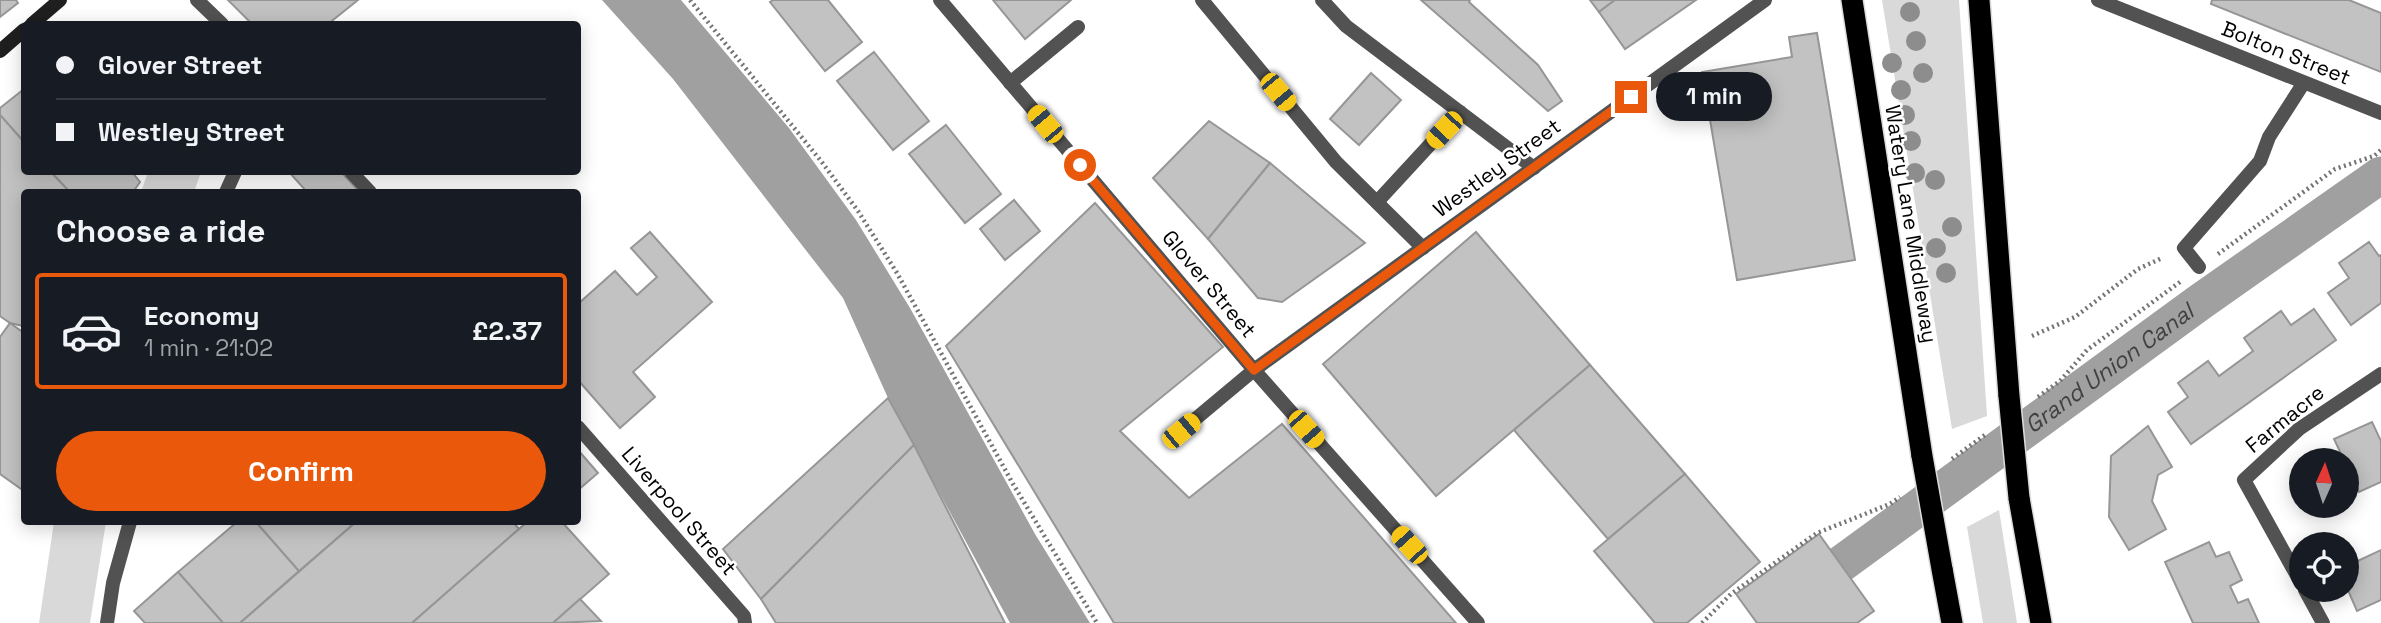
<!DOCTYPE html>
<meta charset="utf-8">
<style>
:root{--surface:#171b24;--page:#20242c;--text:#f1f3f6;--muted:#9ea1a6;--line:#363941;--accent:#ea580c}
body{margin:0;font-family:"Space Grotesk",sans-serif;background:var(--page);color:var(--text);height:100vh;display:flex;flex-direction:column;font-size:26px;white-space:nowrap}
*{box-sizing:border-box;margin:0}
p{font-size:23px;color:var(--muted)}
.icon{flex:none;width:38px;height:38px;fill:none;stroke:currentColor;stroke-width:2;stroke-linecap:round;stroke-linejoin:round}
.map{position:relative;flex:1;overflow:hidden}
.sheet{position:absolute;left:21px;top:189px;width:560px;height:336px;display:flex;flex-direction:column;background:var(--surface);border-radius:7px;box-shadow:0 4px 18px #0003}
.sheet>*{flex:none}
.hud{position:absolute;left:21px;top:21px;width:560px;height:154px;border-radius:7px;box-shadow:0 4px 18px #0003;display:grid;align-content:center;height:154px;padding:0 35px;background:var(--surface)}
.needle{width:46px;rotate:3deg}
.fabs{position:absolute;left:2289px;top:448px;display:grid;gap:14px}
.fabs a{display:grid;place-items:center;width:70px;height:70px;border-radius:50%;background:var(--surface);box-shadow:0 4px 18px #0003;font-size:35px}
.end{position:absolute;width:32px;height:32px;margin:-16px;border:9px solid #ea580c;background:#fff;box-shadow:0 0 0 4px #fff}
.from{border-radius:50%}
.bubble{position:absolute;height:49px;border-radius:24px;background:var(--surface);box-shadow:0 4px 18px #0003;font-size:23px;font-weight:600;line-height:49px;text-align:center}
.car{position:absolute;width:21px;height:42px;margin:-21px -10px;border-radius:9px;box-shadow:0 0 5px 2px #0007;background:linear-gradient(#f5c518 24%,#345 0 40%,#f5c518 0 76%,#345 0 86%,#f5c518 0)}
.hud b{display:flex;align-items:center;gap:24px;height:66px;font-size:26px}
.hud b+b{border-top:2px solid var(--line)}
.hud i{width:18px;height:18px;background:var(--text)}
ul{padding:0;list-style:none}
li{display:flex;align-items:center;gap:21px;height:116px;margin:0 14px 10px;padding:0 21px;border:4px solid transparent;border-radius:7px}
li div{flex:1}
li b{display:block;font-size:26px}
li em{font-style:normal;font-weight:600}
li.current{border-color:var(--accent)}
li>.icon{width:63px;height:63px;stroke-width:1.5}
h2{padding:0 35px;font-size:32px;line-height:84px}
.action{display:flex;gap:14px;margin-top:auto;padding:14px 35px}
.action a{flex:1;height:80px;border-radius:42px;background:var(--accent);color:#fff;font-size:28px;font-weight:600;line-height:80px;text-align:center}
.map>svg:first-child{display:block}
.green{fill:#d9d9d9}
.water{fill:#a0a0a0}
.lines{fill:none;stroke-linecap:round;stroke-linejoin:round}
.canal{stroke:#a0a0a0;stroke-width:37}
.building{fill:#c2c2c2;stroke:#969696;stroke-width:2}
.highway-casing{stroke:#dbdbdb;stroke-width:24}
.path{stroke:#747474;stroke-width:4.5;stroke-dasharray:2 3.5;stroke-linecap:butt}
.lane{stroke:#525252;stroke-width:14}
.street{stroke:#525252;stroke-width:14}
.secondary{stroke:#1f1f1f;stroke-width:14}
.highway{stroke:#000;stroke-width:21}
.highway-bridge-casing{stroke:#dbdbdb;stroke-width:24;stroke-linecap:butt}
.highway-bridge{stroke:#000;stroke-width:21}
.tree{fill:#8d8d8d}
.route{stroke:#ea580c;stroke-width:9}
.labels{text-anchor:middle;stroke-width:5;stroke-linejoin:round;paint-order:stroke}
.street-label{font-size:21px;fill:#000;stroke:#fff}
.water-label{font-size:23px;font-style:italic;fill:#414141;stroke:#fff}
</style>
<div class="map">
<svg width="2381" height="623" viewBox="0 0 2381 623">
<rect width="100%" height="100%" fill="#fff"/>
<g class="green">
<polygon points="1882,0 1959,0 1987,416 1952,429"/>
<polygon points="148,172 201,172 194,192 141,192"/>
<polygon points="1999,510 2017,623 1983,623 1967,527"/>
<polygon points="54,522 106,522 90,623 39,623"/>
</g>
<polygon class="water" points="602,0 681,0 789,128 856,220 910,308 1035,534 1090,623 1010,623 888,398 843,298 673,79"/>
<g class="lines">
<path class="canal" id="s1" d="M1841 564 2200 302 2381 175"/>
</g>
<g class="building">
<polygon points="0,0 16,0 18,3 0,17"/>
<polygon points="228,0 358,0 328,24 252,24"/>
<polygon points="773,0 828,0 862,42 825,71 770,2"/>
<polygon points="993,0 1071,0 1025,39"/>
<polygon points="1421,0 1470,0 1469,2 1538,65 1562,101 1548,111"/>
<polygon points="1590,0 1615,0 1599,12"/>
<polygon points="1615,0 1696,0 1625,49 1599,12"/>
<polygon points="2212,0 2349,0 2381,13 2381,72 2211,4"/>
<polygon points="1817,33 1855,260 1737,280 1702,72 1792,57 1789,37"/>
<polygon points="874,52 929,121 893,150 837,81"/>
<polygon points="1371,73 1401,100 1359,145 1330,119"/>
<polygon points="24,89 24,142 0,115 0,108"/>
<polygon points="0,115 24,142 24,172 51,172 70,192 24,192 23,326 10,323 0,316"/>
<polygon points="1209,121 1270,163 1208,239 1153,178"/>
<polygon points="946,125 1001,194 965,223 909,154"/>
<polygon points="1270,163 1365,243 1282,302 1258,298 1208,239"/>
<polygon points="51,172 132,172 140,182 133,192 70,192"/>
<polygon points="289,172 341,172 358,190 355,192 307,192"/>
<polygon points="1014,200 1040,231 1005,260 980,229"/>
<polygon points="1095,203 1223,347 1120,431 1189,498 1282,424 1456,623 1114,623 946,346"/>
<polygon points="650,232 712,302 633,372 655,397 620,428 578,380 578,304 615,271 637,295 657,277 631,248"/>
<polygon points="1476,232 1590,365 1436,496 1323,364"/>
<polygon points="2369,242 2379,256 2381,255 2381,303 2351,325 2328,293 2349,278 2339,263"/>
<polygon points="2314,309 2336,340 2191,444 2168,412 2188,397 2178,383 2208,361 2219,376 2253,351 2244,338 2281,311 2291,325"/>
<polygon points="10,323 24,333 24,491 0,474 0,337"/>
<polygon points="1590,365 1685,474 1608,539 1514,430"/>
<polygon points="888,398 914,445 761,599 723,549"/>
<polygon points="2372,422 2381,441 2381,482 2359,492 2347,466 2347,460 2344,460 2334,439"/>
<polygon points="2148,426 2172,467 2158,475 2152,501 2166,529 2129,550 2109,517 2111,456"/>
<polygon points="914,445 1005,623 776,623 761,599"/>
<polygon points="578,450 598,473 578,490"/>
<polygon points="1685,474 1760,562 1687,623 1655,623 1594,551"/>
<polygon points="237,522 256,522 299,571 240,623 223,623 178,572"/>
<polygon points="256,522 356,522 299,571"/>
<polygon points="356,522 513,522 519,529 412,623 240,623"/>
<polygon points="527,522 562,522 609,574 553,623 412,623"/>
<polygon points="1819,534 1874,611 1857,623 1757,623 1736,594"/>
<polygon points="2209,542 2216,557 2229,552 2242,580 2230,586 2238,603 2248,599 2259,623 2193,623 2165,562"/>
<polygon points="2381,550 2381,600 2357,611 2347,588 2347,566"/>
<polygon points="178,572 223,623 145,623 134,611"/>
<polygon points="580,599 601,621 553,623"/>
</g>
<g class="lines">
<defs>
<g id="highway">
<polyline points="1852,0 1922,456"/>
<polyline points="1979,0 2009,396"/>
<polyline points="2019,498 2041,623"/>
<polyline points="1942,569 1952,623"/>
</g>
</defs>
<use href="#highway" class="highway-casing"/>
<g class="path">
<polyline points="690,0 821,161 858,211 897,273 1013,484 1097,623"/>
<polyline points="2218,254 2335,169 2374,156 2381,150"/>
<polyline points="2032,336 2075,317 2138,269 2162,258"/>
<polyline points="2038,397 2060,381 2087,350 2180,282"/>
<polyline points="1952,459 1985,435"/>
<polyline points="1702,623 1731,594 1817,533 1890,504 1900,497"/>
</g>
<g class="lane">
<polyline points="1202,0 1336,162 1423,248"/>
<polyline points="1322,0 1346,26 1534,168"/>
<polyline points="1010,83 1078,27"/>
<polyline points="226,192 235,172"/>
<polyline points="1377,202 1460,112"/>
<polyline points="2199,267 2184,248 2260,161 2269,137 2303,84"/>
<polyline points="1181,431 1254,370"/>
<polyline points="107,623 113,583 130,522"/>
</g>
<g class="street">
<polyline points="197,0 222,24"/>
<polyline points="940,0 1254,370 1478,623"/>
<polyline points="2098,0 2381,113"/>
<polyline points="351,172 370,192"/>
<polyline points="1254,370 1765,0"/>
<polyline points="578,427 744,616 745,623"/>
<polyline points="2301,583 2244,480 2299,429 2381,374"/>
<polyline points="2305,590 2323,623"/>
</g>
<g class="secondary">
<polyline points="32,24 60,0"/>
<polyline points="0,51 24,30"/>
</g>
<use href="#highway" class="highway"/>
<defs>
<g id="highway-bridge">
<polyline points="2009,396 2019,498"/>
<polyline points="1922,456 1942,569"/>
</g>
</defs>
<use href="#highway-bridge" class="highway-bridge-casing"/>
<use href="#highway-bridge" class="highway-bridge"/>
</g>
<g class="tree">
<circle cx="1910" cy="12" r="10"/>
<circle cx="1916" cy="41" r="10"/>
<circle cx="1892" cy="63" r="10"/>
<circle cx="1923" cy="73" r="10"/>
<circle cx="1901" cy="90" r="10"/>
<circle cx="1905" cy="115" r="10"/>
<circle cx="1911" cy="141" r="10"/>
<circle cx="1915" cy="173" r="10"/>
<circle cx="1935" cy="180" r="10"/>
<circle cx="1952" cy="227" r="10"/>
<circle cx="1936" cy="248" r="10"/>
<circle cx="1946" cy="273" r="10"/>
</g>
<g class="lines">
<polyline class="route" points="1080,165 1254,370 1631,97"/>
</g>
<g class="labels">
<g class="street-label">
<text transform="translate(2286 53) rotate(22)" y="7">Bolton Street</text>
<text transform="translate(1497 168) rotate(-36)" y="7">Westley Street</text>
<text transform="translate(1911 224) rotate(81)" y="7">Watery Lane Middleway</text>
<text transform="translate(1209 284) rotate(50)" y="7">Glover Street</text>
<text transform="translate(2285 419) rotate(-39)" y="7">Farmacre</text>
<text transform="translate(679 511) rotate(49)" y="7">Liverpool Street</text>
</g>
<g class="water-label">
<text dy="8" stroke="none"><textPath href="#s1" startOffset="332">Grand Union Canal</textPath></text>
</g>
</g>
</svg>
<div class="fabs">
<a><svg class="needle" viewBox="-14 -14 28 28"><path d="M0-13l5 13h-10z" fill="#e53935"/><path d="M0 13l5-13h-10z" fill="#9ea1a6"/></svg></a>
<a><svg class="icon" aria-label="locate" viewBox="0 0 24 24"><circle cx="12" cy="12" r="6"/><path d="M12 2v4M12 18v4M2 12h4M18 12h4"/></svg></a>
</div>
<i class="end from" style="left:1080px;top:165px"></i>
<i class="end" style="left:1631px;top:97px"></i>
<div class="bubble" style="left:1656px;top:72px;width:116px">1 min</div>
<i class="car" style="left:1278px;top:92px;rotate:140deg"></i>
<i class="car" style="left:1045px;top:124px;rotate:320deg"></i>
<i class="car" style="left:1444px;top:130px;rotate:223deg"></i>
<i class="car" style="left:1306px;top:429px;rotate:139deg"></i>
<i class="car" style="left:1181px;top:431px;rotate:50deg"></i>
<i class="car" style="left:1409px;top:545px;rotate:318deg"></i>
<div class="hud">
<b><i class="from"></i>Glover Street</b>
<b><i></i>Westley Street</b>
</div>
<section class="sheet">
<h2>Choose a ride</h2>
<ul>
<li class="current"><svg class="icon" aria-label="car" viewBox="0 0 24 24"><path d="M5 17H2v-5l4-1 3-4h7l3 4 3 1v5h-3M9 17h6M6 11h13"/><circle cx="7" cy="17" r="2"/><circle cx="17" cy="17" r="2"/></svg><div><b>Economy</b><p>1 min · 21:02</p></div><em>£2.37</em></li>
</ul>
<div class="action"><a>Confirm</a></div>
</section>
</div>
